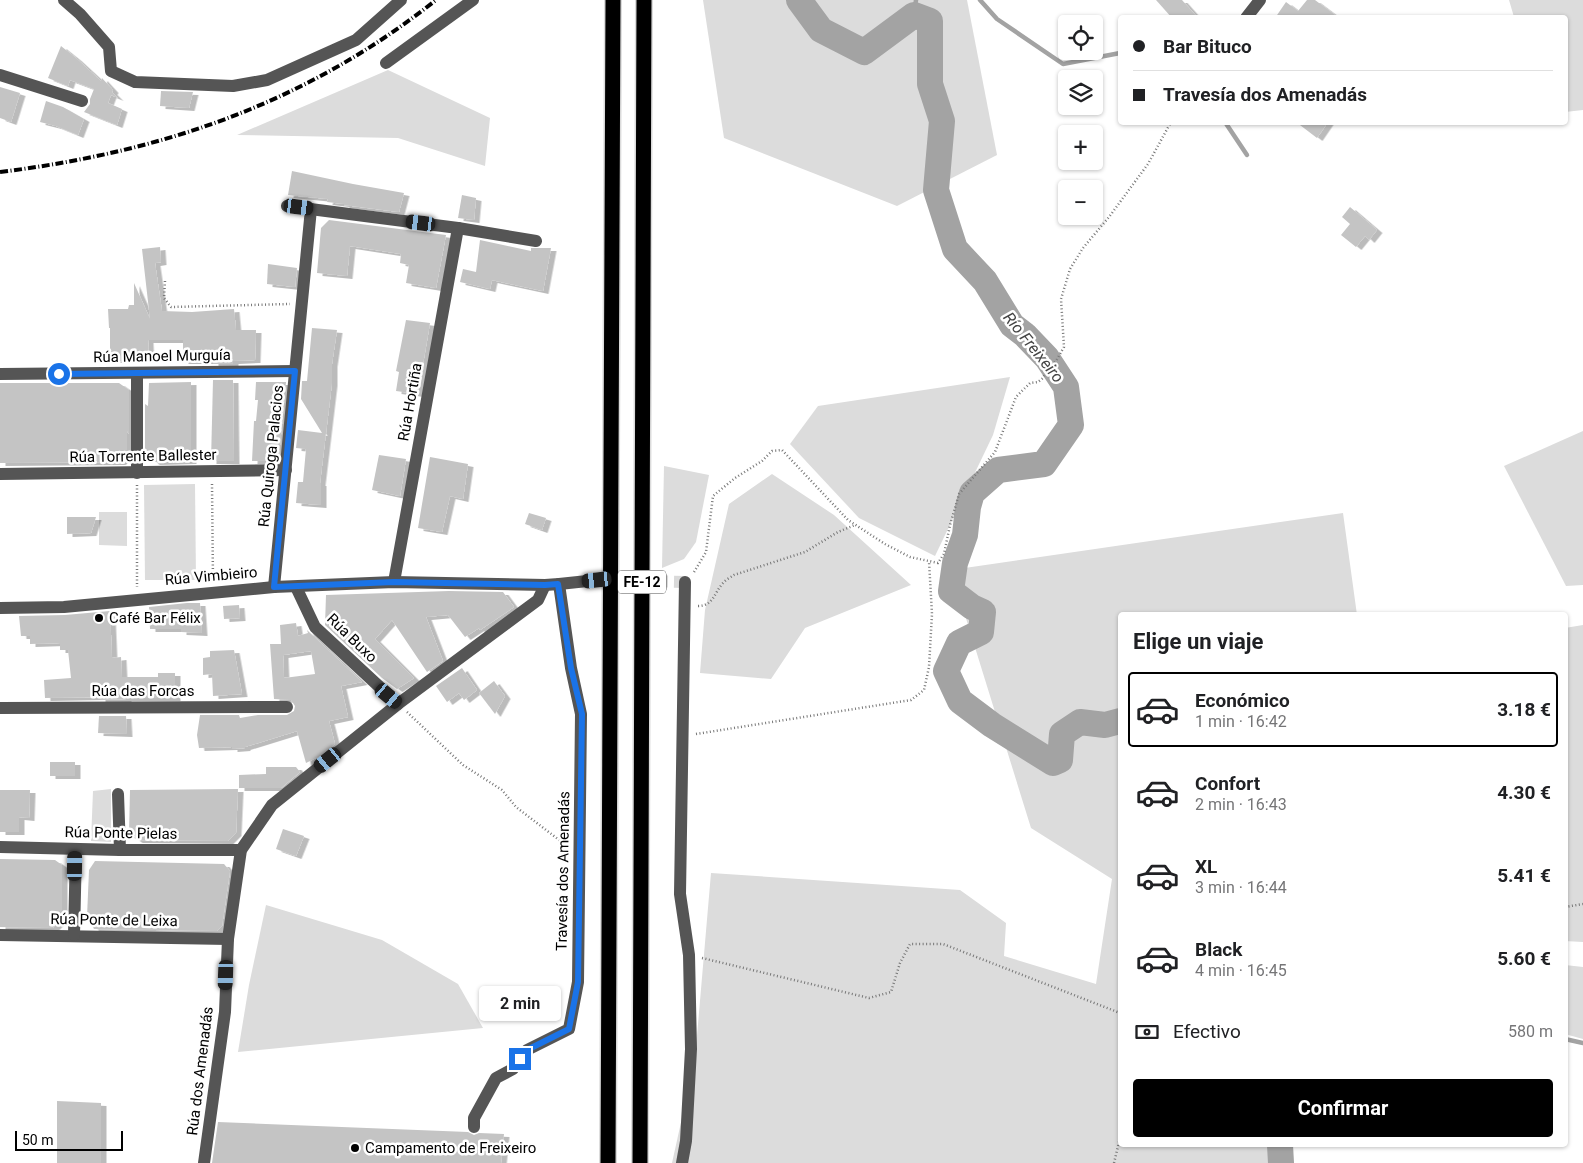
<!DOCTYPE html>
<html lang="es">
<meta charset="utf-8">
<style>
:root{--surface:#fff;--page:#f2f2f2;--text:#202124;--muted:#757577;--line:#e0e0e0;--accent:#000}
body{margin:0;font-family:Roboto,sans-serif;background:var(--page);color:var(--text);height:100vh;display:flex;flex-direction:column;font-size:19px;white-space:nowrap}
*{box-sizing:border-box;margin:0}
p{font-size:16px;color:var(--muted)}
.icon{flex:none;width:28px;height:28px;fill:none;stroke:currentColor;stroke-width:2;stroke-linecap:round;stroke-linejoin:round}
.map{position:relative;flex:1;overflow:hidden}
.details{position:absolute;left:1118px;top:612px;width:450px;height:535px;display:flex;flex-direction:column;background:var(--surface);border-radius:5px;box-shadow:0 1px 4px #0004}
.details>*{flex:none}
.guide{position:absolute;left:1118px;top:15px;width:450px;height:110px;border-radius:5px;box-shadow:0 1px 4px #0004;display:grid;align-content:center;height:110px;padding:0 15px;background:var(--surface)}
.tools{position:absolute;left:1058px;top:15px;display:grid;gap:10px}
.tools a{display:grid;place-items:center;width:45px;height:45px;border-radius:5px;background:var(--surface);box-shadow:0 1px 4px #0004;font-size:25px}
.scale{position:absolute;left:15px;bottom:12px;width:108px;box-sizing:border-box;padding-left:5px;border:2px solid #000;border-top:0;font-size:14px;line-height:18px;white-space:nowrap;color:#000;-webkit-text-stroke:4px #fff;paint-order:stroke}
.end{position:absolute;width:22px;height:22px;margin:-11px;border:6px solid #1a73e8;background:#fff;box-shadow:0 0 0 2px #fff}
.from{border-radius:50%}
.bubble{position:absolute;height:35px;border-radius:5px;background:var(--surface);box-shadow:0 1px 4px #0004;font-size:16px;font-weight:700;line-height:35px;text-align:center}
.car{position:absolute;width:15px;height:30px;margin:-15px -8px;border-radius:6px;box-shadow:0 0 4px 1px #0007;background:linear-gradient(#222 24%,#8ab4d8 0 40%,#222 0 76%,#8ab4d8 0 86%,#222 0)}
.guide b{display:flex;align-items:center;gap:18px;height:48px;font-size:19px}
.guide b+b{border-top:1px solid var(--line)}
.guide i{width:12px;height:12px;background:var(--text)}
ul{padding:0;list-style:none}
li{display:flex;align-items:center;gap:15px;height:75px;margin:0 10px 8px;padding:0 5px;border:2px solid transparent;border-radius:5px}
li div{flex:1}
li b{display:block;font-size:19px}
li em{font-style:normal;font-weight:700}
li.active{border-color:var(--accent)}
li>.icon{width:45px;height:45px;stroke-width:1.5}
h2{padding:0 15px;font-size:22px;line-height:60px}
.pay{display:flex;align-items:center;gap:12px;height:55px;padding:0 15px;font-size:19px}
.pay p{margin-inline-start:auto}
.action{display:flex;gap:10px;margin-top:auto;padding:10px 15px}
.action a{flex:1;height:58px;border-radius:5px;background:var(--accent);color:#fff;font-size:20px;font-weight:700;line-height:58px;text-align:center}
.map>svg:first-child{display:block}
.green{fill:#dcdcdc}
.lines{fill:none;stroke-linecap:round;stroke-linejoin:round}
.stream{stroke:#a3a3a3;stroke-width:4.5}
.river{stroke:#a3a3a3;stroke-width:26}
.building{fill:#c4c4c4;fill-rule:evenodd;filter:url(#shadow)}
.minor-tunnel{stroke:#d9d9d9;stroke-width:12;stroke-dasharray:12 6;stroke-linecap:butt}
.highway-casing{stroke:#dbdbdb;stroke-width:18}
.path{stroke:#777;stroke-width:2.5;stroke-dasharray:1 2.5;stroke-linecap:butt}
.minor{stroke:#555;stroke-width:12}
.highway{stroke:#000;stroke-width:15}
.rail{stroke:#000;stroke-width:4;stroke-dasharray:8 2.5 1 2.5;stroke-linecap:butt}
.route{stroke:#1a73e8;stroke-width:6}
.poi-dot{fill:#000;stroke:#fff;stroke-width:2}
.labels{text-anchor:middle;stroke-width:5;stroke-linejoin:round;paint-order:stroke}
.shield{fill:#fff;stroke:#4c4c4c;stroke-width:1}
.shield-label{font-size:14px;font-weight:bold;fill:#000}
.street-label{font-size:15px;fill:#000;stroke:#fff}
.poi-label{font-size:15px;fill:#000;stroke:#fff;text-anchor:start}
.water-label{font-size:16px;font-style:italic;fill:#444;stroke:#fff}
</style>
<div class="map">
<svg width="1583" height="1163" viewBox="0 0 1583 1163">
<defs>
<filter id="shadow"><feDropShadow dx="5.5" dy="3" stdDeviation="0" flood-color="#0004"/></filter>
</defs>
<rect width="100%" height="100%" fill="#fff"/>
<g class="green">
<polygon points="703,0 967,0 997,155 897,206 724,138"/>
<polygon points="1509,0 1583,0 1583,110 1565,112 1565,18 1514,17"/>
<polygon points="388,70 490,118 485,166 398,138 237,135"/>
<polygon points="1010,377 993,435 935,556 859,518 790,444 818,406"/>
<polygon points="1583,431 1583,585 1566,586 1504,466"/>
<polygon points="664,466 709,475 696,542 684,559 662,568"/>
<polygon points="772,474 834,515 911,585 805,628 771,679 700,673 705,610 729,504"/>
<polygon points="195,484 196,580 145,580 144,485"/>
<polygon points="99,512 127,512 127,546 99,545"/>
<polygon points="1343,513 1357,615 1120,615 1120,1145 1292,1145 1289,1163 672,1163 695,1059 711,873 960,890 1006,923 1004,956 1096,984 1112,879 1031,828 951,570"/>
<polygon points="1583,625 1583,942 1565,941 1565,628"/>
<polygon points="111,789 111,842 91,841 93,791"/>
<polygon points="266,905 382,940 458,984 483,1028 238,1052 249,985"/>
<polygon points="1565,965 1583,967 1583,1039 1565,1034"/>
</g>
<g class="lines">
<g class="stream">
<polyline points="980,0 997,19 1063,64 1120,53"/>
<polyline points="914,15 916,0"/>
<polyline points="1225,122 1247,155"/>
<polyline points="1565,1039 1583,1043"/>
</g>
<g class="river">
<polyline points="799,0 821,30 864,52 914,15 930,21 930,84 942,121 936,190 955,249 985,281 1012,325 1025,335 1047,358 1066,387 1071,425 1044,464 998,470 972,493 968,507 965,535 955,563 951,591 972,607 983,612 981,632 959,643 946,671 960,701 992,725 1053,763 1060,760 1062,734 1080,722 1105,725 1120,721"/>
<polyline points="1280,1145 1281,1163"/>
</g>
</g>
<g class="building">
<polygon points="1156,0 1182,0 1198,18 1172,18"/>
<polygon points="1307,0 1315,0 1339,18 1275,18 1286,2 1298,11"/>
<polygon points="61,46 76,58 101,81 102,78 113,90 112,92 118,98 111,95 108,103 122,109 117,125 84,112 90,104 90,99 94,89 70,80 68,86 48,78"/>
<polygon points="0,87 20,93 11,122 0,118"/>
<polygon points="161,91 193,92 189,108 160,106"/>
<polygon points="46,101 63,107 84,119 78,135 56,126 40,122"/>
<polygon points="1296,122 1328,122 1317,138"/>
<polygon points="292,171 353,184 404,193 399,212 344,205 344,204 327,202 328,199 288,195"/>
<polygon points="462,195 476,198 474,220 458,218"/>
<polygon points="1350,207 1377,230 1369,240 1365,236 1356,247 1341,235 1350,224 1342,217"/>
<polygon points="329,220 446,235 436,288 406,283 409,265 400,263 401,254 350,246 347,276 317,273 321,228"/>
<polygon points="480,240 531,251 531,248 551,248 543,291 492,280 490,289 460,282 463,269 476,272"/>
<polygon points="160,247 161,262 155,263 162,311 192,312 234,309 236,330 256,330 255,360 233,361 233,364 213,364 213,361 183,361 183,340 148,340 149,360 110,360 110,328 109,328 108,309 128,309 129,305 134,305 134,283 150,319 142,249"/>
<polygon points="268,264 297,268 295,287 267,284"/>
<polygon points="406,320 430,323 418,394 396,391 399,372 396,371"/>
<polygon points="312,328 337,330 332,364 332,383 320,483 321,483 321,505 296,503 298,482 303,482 306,449 296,448 298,430 322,433 301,399 302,381 307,381"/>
<polygon points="213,380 233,380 234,461 211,461"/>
<polygon points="191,382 191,461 154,462 145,452 145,404 148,406 149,383"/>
<polygon points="256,382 286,382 279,456 275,461 252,461 254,421 256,421 258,400 255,400"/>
<polygon points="0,383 119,383 129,390 129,434 127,431 127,457 120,462 0,463"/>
<polygon points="379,455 406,459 400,496 372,490"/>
<polygon points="430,457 468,464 463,499 450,496 442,532 418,528"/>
<polygon points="529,513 546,518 542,530 525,524"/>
<polygon points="67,517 96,517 91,533 67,534"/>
<polygon points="449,591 503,592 514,607 480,630 479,628 465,637 448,615 426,617 443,661 427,672 392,620 375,639 414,678 397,689 382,678 325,625 326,595"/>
<polygon points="187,603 200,603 202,633 181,632 181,629 150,629 149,607"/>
<polygon points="239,605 240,618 224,619 223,606"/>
<polygon points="110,611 112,658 121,657 122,677 158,677 158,673 175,673 175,698 126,698 126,699 100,700 100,697 45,698 44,680 71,678 68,650 60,650 60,643 30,644 30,636 21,636 19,616 65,615"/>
<path d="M296 623 298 636 308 633 307 630 362 682 341 686 348 717 329 721 335 744 320 756 306 763 297 731 245 747V748L232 749V747L199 748 197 735 200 715H239L240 718 258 715H287L294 711 295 706 291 700 274 699 270 644H281L280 625ZM311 651 315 674 284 678 283 655Z"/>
<polygon points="234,650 242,694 213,696 212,674 203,675 203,658 210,657 210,651"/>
<polygon points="462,668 477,690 464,700 459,693 447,702 436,686"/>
<polygon points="494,681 505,696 495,714 479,693"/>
<polygon points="99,716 126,716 127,734 98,733"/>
<rect x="50" y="762" width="25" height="14"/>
<polygon points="266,767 296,767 300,772 281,788 239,788 239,775 266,774"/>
<polygon points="238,789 236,833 228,841 137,840 129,834 130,790"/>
<polygon points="0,790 30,790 29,818 19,817 19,832 0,832"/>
<polygon points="283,829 304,836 296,856 276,849"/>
<polygon points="0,859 55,860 62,865 62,919 53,928 0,927"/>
<polygon points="95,861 224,864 230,871 222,926 217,931 94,929 87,917 89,870"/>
<polygon points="57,1101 101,1103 101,1163 57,1163"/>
<polygon points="218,1122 468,1132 474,1135 479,1133 504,1134 501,1163 212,1163"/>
</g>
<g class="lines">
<polyline class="minor-tunnel" points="602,580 685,582"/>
<defs>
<g id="highway">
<polyline points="608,1163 613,0"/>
<polyline points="640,1163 644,0"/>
</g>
</defs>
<use href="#highway" class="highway-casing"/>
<g class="path">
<polyline points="165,281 164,298 171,307 290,304"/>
<polyline points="212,484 213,581"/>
<polyline points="137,485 137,587"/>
<polyline points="694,572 706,552 713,496 735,478 762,461 772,451 782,450 848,520 885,544 910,557 938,563 944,554 950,525 959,494 995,452 1016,397 1030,383 1038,382 1043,378 1047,370 1056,361 1064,347 1061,299 1070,269 1083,248 1109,217 1148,164 1171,122"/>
<path d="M698 606C714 606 714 592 724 582 727 579 731 577 734 575L805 552 838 532 855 525"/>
<polyline points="407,712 463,765 502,790 516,807 563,843 566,846"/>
<polyline points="696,734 911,700 924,690 929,667 932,614 929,561"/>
<polyline points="1565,907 1583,904"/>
<polyline points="702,958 869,998 891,992 900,963 910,944 943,944 1120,1013"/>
<polyline points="1114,1163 1120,1138"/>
</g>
<g class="minor">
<polyline points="64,0 80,14 109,47 111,71 135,82 233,86 267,80 356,40 401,0"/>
<polyline points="1246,18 1260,0"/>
<polyline points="386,63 473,0"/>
<polyline points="0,75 82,101"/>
<polyline points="287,206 458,228 536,241"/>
<polyline points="0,374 295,371"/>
<polyline points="137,473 137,373"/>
<polyline points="0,474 286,470"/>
<polyline points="394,582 458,228"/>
<polyline points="559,584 597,580"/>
<polyline points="274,587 311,209"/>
<polyline points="296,587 315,627 398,704"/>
<polyline points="0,608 64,607 274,587 394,582 545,585 559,584 571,668 581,714 578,982 569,1029 527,1050 513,1069 496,1078 474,1118 474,1127"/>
<polyline points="0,708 287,707"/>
<polyline points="118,794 120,850"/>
<polyline points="0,847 120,850 241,850"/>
<polyline points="0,935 228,939"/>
<polyline points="74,935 76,849"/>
<polyline points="204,1163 225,1012 228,939 241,850 272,805 398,704 538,600 545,585"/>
<polyline points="682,1163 686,1141 691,1049 689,955 680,894 685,582"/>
</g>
<use href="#highway" class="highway"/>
<path class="rail" d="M0 172C163 152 306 103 436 0"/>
</g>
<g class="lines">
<polyline class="route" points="59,374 295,371 274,587 394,582 545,585 558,584 571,668 582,714 578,982 569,1029 527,1050 520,1059"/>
</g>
<g class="poi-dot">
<circle cx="99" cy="618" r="5"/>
<circle cx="355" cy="1148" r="5"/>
</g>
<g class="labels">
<rect class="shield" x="618" y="570.5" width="48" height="23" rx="4"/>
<g class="shield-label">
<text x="642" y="587">FE-12</text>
</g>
<g class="street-label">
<text transform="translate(162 356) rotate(-1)" y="5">Rúa Manoel Murguía</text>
<text transform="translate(410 402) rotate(-80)" y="5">Rúa Hortiña</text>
<text transform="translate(143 456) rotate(-1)" y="5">Rúa Torrente Ballester</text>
<text transform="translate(271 456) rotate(-84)" y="5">Rúa Quiroga Palacios</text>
<text transform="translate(211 576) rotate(-5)" y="5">Rúa Vimbieiro</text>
<text transform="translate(352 638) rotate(44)" y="5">Rúa Buxo</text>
<text x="143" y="696">Rúa das Forcas</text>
<text transform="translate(121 833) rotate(1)" y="5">Rúa Ponte Pielas</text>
<text transform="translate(563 871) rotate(-89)" y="5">Travesía dos Amenadás</text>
<text transform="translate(114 920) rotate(1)" y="5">Rúa Ponte de Leixa</text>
<text transform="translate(200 1071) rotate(-83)" y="5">Rúa dos Amenadás</text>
</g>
<g class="poi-label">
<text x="109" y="623">Café Bar Félix</text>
<text x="365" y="1153">Campamento de Freixeiro</text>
</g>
<g class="water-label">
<text transform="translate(1034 347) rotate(51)" y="6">Río Freixeiro</text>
</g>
</g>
</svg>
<div class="tools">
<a><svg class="icon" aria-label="locate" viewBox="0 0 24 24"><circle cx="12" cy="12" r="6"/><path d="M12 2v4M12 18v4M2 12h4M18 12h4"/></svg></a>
<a><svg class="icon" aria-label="layers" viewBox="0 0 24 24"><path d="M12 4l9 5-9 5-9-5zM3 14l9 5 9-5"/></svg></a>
<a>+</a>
<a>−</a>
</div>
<div class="scale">50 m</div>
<i class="end from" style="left:59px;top:374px"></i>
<i class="end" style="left:520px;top:1059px"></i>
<div class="bubble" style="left:479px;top:986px;width:82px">2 min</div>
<i class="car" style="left:299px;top:207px;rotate:97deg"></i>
<i class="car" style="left:421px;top:223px;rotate:277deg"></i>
<i class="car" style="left:597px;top:580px;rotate:264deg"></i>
<i class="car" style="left:389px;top:696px;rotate:130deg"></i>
<i class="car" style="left:328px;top:760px;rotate:231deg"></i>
<i class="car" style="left:75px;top:866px;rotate:1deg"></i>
<i class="car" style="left:226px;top:975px;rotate:182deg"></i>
<div class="guide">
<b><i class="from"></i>Bar Bituco</b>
<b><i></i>Travesía dos Amenadás</b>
</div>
<section class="details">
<h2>Elige un viaje</h2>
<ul>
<li class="active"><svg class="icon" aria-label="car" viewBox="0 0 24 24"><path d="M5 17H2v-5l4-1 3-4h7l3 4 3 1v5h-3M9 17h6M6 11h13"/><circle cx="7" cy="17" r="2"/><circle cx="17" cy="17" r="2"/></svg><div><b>Económico</b><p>1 min · 16:42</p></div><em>3.18 €</em></li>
<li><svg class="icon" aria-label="car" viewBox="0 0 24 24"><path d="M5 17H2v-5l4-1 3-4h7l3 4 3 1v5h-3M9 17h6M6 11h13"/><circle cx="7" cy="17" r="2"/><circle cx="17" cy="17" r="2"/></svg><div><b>Confort</b><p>2 min · 16:43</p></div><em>4.30 €</em></li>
<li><svg class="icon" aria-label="car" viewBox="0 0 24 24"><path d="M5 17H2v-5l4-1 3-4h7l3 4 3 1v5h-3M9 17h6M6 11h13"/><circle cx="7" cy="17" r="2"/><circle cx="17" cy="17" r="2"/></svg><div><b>XL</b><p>3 min · 16:44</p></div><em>5.41 €</em></li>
<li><svg class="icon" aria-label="car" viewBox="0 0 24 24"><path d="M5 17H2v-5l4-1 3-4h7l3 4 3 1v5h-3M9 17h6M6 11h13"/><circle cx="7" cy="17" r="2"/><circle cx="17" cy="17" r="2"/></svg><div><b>Black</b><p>4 min · 16:45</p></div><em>5.60 €</em></li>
</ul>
<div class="pay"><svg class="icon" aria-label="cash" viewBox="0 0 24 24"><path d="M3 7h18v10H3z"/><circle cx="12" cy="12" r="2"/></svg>Efectivo<p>580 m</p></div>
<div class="action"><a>Confirmar</a></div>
</section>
</div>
